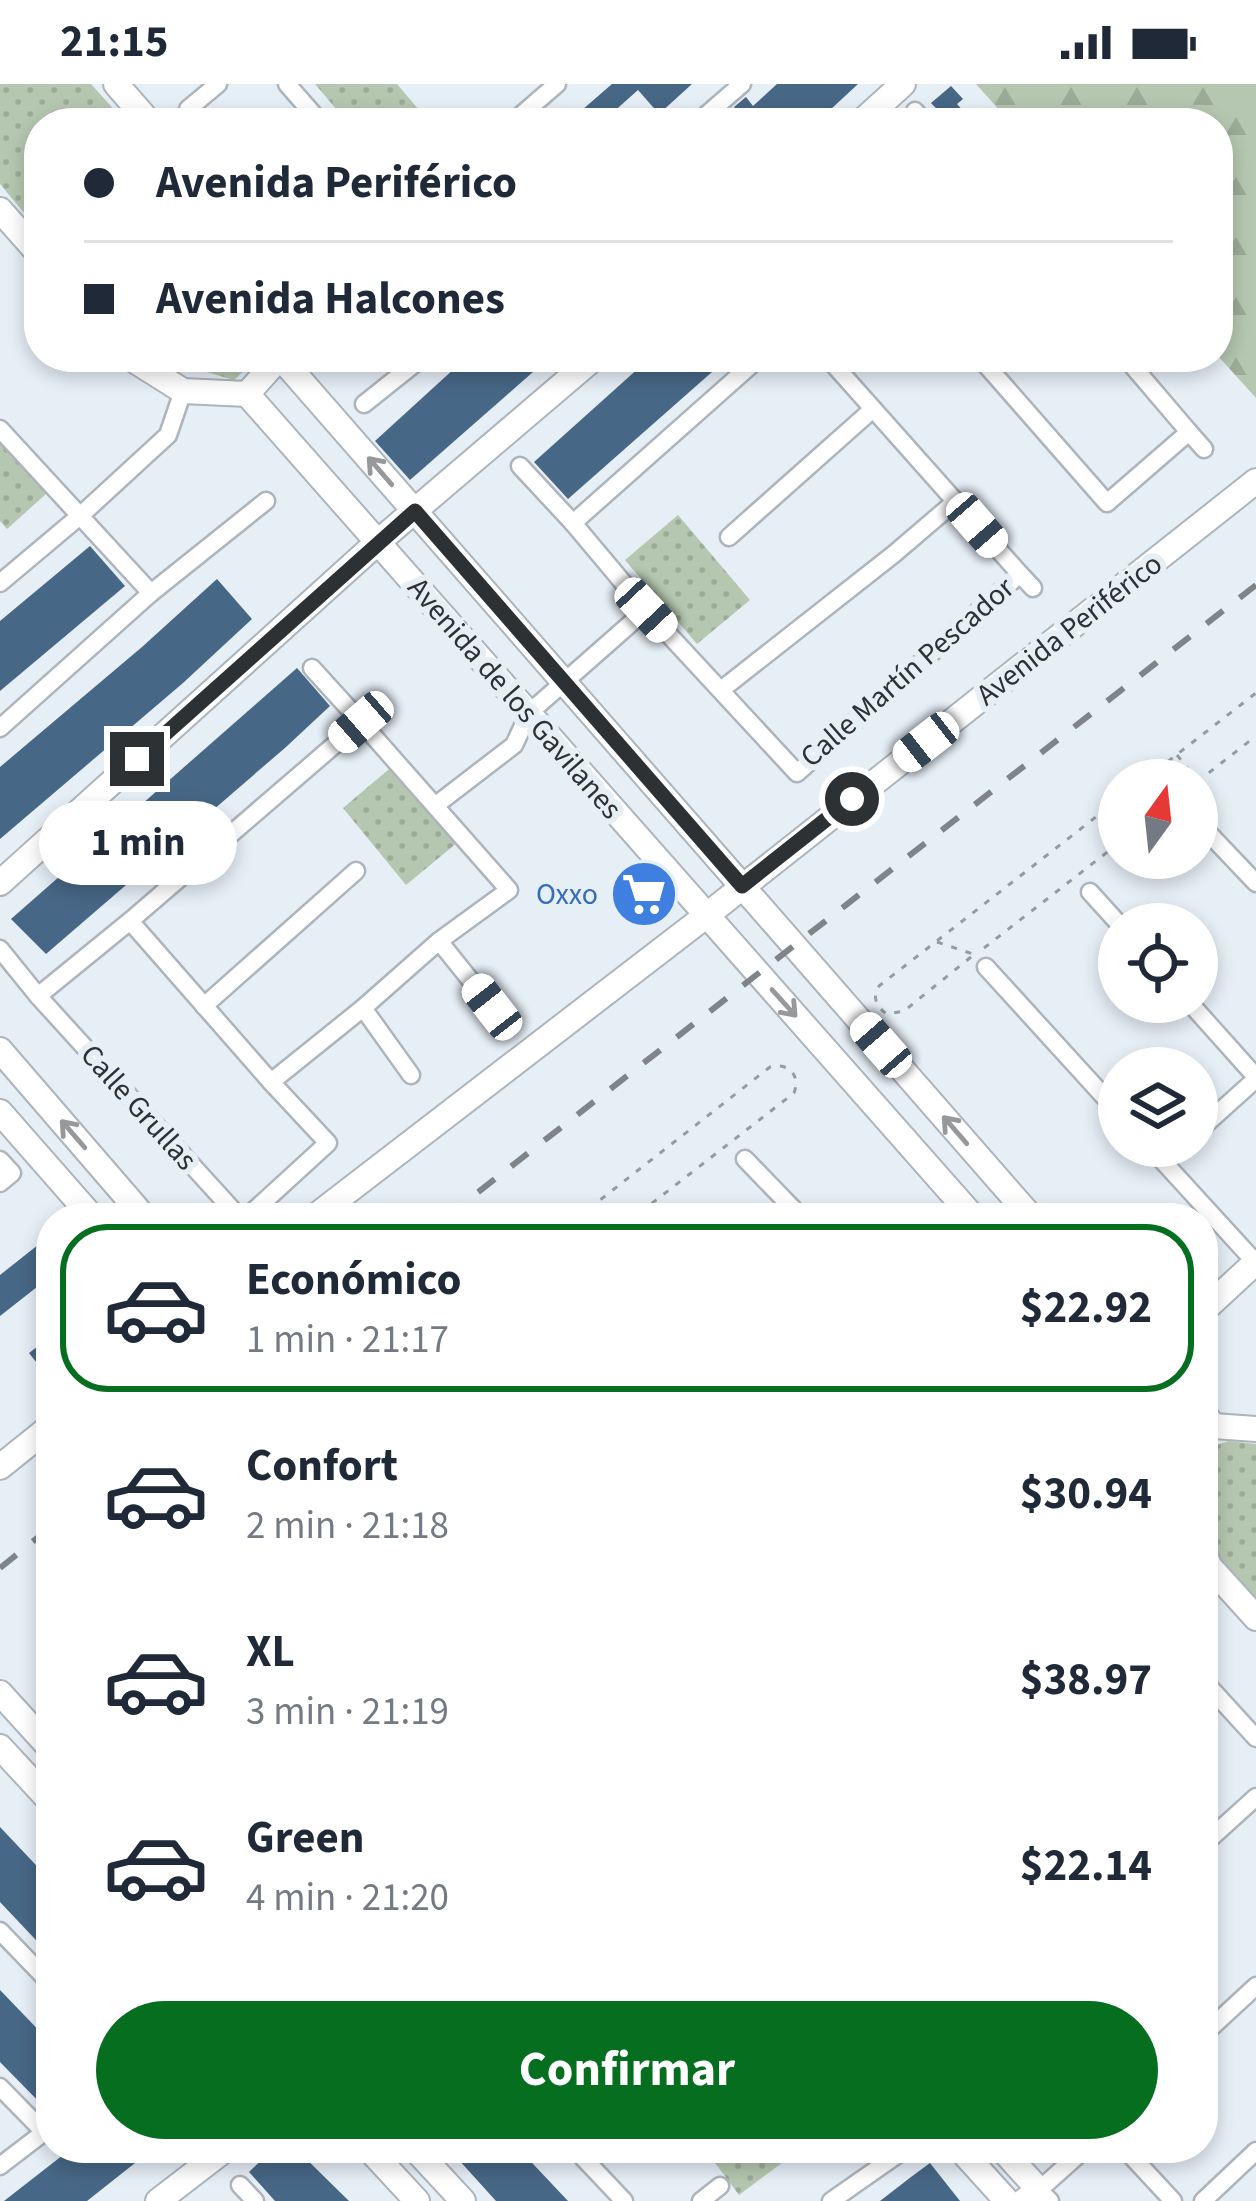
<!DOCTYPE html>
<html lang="es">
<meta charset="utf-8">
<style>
:root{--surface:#fff;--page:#f6f6f7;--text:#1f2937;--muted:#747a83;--line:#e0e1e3;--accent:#066f1f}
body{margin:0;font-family:"Source Sans 3",sans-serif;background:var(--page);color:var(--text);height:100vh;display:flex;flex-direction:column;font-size:45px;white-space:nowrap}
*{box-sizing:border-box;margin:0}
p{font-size:39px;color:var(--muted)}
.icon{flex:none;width:66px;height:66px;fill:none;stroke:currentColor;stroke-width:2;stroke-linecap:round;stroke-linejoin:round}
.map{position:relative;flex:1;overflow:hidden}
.side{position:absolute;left:36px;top:1119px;width:1182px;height:960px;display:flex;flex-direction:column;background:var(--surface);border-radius:48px;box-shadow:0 6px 18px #0003}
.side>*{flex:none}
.hud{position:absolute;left:24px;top:24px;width:1209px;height:264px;border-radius:48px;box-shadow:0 6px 18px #0003;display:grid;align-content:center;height:264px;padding:0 60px;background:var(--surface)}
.needle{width:78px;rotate:15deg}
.buttons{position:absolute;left:1098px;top:675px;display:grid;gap:24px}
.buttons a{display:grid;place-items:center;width:120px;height:120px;border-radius:50%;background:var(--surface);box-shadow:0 6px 18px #0003;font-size:60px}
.end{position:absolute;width:54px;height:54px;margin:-27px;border:15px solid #2e3134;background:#fff;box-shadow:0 0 0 6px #fff}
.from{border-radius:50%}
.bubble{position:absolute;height:84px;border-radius:42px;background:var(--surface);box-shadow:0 6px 18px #0003;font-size:39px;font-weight:700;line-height:84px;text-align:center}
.car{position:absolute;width:36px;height:72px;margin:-36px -18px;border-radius:15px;box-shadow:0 0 9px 3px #0007;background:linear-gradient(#fff 24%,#345 0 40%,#fff 0 76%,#345 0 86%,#fff 0)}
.hud b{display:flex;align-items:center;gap:42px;height:114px;font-size:45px}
.hud b+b{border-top:3px solid var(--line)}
.hud i{width:30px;height:30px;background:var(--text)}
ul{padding:21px 0 0;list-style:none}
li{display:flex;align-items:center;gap:36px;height:168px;margin:0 24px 18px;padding:0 36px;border:6px solid transparent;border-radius:48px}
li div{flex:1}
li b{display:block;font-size:45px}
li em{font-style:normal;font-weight:700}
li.on{border-color:var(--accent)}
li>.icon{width:108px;height:108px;stroke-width:1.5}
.primary-button{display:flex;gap:24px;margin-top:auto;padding:24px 60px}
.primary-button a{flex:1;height:138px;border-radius:72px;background:var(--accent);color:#fff;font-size:48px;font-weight:700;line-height:138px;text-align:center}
.status{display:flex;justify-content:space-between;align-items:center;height:84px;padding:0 60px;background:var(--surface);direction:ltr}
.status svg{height:33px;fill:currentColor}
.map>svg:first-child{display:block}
.grass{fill:url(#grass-dots)}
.forest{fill:url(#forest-firs)}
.building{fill:#476786}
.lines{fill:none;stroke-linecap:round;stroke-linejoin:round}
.street-casing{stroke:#adb4bc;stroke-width:21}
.secondary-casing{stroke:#adb4bc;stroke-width:28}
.path{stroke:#969ba1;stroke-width:3;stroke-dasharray:6 9;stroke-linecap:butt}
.street{stroke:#fff;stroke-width:16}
.secondary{stroke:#fff;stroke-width:24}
.rail{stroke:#7f8489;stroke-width:6;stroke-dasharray:21 21;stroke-linecap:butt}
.oneway{stroke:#96989a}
.route{stroke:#2e3134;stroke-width:15}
.labels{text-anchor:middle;stroke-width:12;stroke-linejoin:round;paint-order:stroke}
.street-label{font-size:30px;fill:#2e3134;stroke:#e6eef6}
.shop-label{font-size:30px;fill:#366cbe;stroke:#e6eef6;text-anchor:end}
</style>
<div class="status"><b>21:15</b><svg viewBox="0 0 49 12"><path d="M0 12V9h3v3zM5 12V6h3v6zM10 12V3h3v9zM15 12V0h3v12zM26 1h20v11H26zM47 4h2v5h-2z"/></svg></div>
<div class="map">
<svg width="1256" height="2117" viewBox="0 0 1256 2117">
<defs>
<pattern id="grass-dots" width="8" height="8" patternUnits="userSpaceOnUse" patternTransform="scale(3)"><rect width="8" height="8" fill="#b5c7b0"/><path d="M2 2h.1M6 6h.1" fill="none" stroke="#9cab98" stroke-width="1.8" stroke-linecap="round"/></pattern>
<pattern id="forest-firs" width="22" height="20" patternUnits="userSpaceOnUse" patternTransform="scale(3)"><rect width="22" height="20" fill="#b5c7b0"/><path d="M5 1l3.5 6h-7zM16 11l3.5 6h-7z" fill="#9cab98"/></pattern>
</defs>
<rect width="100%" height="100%" fill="#e6eef6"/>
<g class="grass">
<polygon points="0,0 91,0 126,39 39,39 39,147 0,100"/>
<polygon points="315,0 397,0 430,39 348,39"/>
<polygon points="155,273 259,273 234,296"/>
<polygon points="0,339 56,401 7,445 0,437"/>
<polygon points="678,431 750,516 697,560 625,476"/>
<polygon points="394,681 458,758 406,801 343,724"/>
<polygon points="1229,1357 1256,1360 1256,1518 1219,1479 1203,1400 1207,1364"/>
<polygon points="704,2064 802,2064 739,2111"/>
</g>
<polygon class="forest" points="976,0 1256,0 1256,314 1218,272 1218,39 1011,39"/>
<g class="building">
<polygon points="612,0 692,0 659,30 638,6 601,39 567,39"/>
<polygon points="777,0 858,0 816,39 733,39 741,31 734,23 746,13 753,22"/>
<polygon points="951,2 963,15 957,20 974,39 950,39 931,19"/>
<polygon points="467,273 550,273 410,396 375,357"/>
<polygon points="651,273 729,273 568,415 534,378"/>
<polygon points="90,462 125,502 0,607 0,537"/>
<polygon points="217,495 252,535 183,599 0,755 0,683 142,563"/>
<polygon points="297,584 330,622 286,663 46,870 11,835"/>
<polygon points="43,1157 51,1167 51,1192 0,1232 0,1191"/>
<polygon points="51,1252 51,1297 29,1269"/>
<polygon points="0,1743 51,1797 51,1872 0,1818"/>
<polygon points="0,1906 51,1959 51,2030 0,1978"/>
<polygon points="72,2064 154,2064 87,2117 4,2117"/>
<polygon points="274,2064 295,2064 349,2117 275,2117 249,2088"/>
<polygon points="448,2064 476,2064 482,2070 488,2064 518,2064 568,2117 496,2117"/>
<polygon points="930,2079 960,2117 880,2117 911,2093"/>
</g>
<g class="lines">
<defs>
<g id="street">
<polyline points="287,0 321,39"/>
<polyline points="188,25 218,0"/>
<polyline points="915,27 925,39"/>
<polyline points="512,39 557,0"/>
<polyline points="697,39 742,0"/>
<polyline points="760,273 573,439 646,526 797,689 1020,490 827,273"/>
<polyline points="979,273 1107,419 1189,348 1125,273"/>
<polyline points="364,320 423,273"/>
<polyline points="0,345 151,509"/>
<polyline points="1189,348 1204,365"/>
<polyline points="520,382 573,439"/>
<polyline points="729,453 873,325"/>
<polyline points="1020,490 1033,504"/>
<polyline points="0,499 81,431 168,351 183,307"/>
<polyline points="312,584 361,638"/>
<polyline points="721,606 894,470 956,417"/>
<polyline points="0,644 151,509 266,417"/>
<polyline points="436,721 514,661 529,629 646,526"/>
<polyline points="1197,737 1256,799"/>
<polyline points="1090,808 1119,840"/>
<polyline points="130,837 271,998"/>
<polyline points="439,857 492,923"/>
<polyline points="0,865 38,912"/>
<polyline points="986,883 1119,1029"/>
<polyline points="1189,918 1256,993"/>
<polyline points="204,922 356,787"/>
<polyline points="363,924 411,991"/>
<polyline points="1197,1048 1256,995"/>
<polyline points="1149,1062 1256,1179"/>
<polyline points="745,1075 802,1134"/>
<polyline points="0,1076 12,1089 0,1099"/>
<polyline points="1164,1078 1182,1062"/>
<polyline points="240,1134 38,912 130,837 361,638 509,806 439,857 363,924 271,998 328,1059 246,1134"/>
<polyline points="1203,1596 1256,1654"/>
<polyline points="1203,1761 1256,1713"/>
<polyline points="0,1847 51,1900"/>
<polyline points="1203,1951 1256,1902"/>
<polyline points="0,2003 44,2048"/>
<polyline points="574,2064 624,2117"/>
<polyline points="1124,2064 1173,2117"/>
<polyline points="0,2082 51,2043"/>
<polyline points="240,2101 255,2117"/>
<polyline points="701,2117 720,2102"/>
<polyline points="831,2117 907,2064"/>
<polyline points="1050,2117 1039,2106 1086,2064"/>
<polyline points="1203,2117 1256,2067"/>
</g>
<g id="secondary">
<polyline points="116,0 150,39"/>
<polyline points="860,39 903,0"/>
<polyline points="0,126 39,170"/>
<polyline points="129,273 183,307 247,310 974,1134"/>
<polyline points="280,273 1032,1134"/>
<polyline points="247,310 280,273"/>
<polyline points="0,799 378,458 595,273"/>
<polyline points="0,966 145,1134"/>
<polyline points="0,1028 93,1134"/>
<polyline points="313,1134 707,831 1256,397"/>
<polyline points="1203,1227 1256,1178"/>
<polyline points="1203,1329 1214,1342 1256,1345"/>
<polyline points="0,1383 51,1342"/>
<polyline points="1203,1465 1209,1482 1256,1534"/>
<polyline points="0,1609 51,1665"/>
<polyline points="0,1663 51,1718"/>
<polyline points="368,2064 417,2117"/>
<polyline points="414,2064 463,2117"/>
<polyline points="959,2064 1007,2117"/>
<polyline points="1001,2064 1039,2106 1024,2117"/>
<polyline points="158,2117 227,2064"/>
</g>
</defs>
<use href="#street" class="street-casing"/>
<use href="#secondary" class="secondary-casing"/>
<g class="path">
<polyline points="1177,671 1197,696"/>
<polyline points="1144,696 1256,609"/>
<polyline points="1197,698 1256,652"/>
<polyline points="937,858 973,870"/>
<polyline points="984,864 1119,759"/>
<path d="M971 873 904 927 887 930C876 923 872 913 879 902L1119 715"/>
<path d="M577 1134 770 983C788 978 801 991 794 1009L633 1134"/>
</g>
<use href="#street" class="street"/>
<use href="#secondary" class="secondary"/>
<g class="rail">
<polyline points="445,1134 1256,501"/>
<polyline points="0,1484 51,1443"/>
</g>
</g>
<defs><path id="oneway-shaft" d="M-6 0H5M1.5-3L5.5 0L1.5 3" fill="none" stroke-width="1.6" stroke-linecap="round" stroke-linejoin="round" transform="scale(3)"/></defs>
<g class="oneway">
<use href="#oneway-shaft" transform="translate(380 387) rotate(-131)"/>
<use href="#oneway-shaft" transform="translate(784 919) rotate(48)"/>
<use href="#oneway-shaft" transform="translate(955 1046) rotate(-131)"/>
<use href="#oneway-shaft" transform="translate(73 1050) rotate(-131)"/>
</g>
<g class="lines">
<polyline class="route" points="137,675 415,427 742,802 852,715"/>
</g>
<defs>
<symbol id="supermarket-disc" viewBox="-11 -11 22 22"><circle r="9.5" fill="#3f7fe0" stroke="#e6eef6"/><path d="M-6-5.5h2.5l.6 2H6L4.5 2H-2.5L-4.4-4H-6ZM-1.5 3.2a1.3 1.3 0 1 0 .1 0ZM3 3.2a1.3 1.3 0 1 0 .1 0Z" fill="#fff"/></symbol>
</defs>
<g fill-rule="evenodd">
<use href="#supermarket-disc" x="606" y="772" width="76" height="76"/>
</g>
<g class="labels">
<g class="street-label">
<text transform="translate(1069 545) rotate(-38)" y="10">Avenida Periférico</text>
<text transform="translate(907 588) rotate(-41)" y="10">Calle Martín Pescador</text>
<text transform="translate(515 614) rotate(49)" y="10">Avenida de los Gavilanes</text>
<text transform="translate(139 1023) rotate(48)" y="10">Calle Grullas</text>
</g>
<g class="shop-label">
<text x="598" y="820">Oxxo</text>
</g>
</g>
</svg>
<div class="buttons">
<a><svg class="needle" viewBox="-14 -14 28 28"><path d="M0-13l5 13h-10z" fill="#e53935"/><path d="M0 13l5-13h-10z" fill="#747a83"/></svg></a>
<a><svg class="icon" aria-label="locate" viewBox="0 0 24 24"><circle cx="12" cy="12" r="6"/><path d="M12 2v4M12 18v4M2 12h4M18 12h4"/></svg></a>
<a><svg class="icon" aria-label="layers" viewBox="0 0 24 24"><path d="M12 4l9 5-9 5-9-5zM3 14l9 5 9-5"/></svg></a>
</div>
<i class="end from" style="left:852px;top:715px"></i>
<i class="end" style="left:137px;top:675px"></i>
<div class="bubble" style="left:39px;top:717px;width:198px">1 min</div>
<i class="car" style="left:977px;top:441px;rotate:139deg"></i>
<i class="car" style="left:646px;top:526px;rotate:137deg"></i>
<i class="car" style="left:361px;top:638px;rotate:229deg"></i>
<i class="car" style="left:926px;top:658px;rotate:232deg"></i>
<i class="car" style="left:492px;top:923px;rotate:322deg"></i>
<i class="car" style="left:881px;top:961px;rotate:319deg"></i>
<div class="hud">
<b><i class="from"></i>Avenida Periférico</b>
<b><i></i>Avenida Halcones</b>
</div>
<section class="side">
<ul>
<li class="on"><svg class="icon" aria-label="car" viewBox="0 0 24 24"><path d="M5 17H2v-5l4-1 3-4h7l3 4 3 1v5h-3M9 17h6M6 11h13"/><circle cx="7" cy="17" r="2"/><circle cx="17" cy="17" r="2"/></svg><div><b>Económico</b><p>1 min · 21:17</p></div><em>$22.92</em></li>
<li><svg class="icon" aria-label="car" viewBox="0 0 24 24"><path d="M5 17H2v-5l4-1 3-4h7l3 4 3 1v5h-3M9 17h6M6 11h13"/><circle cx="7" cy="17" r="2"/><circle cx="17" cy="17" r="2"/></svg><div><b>Confort</b><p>2 min · 21:18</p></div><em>$30.94</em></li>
<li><svg class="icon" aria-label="car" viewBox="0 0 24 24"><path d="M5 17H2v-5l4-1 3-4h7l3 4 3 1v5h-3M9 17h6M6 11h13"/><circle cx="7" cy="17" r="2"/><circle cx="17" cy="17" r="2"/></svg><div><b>XL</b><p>3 min · 21:19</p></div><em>$38.97</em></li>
<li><svg class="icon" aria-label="car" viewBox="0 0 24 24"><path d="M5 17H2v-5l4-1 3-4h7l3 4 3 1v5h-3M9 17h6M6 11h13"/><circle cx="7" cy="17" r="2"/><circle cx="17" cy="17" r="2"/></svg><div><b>Green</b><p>4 min · 21:20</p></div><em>$22.14</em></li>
</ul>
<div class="primary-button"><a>Confirmar</a></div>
</section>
</div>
